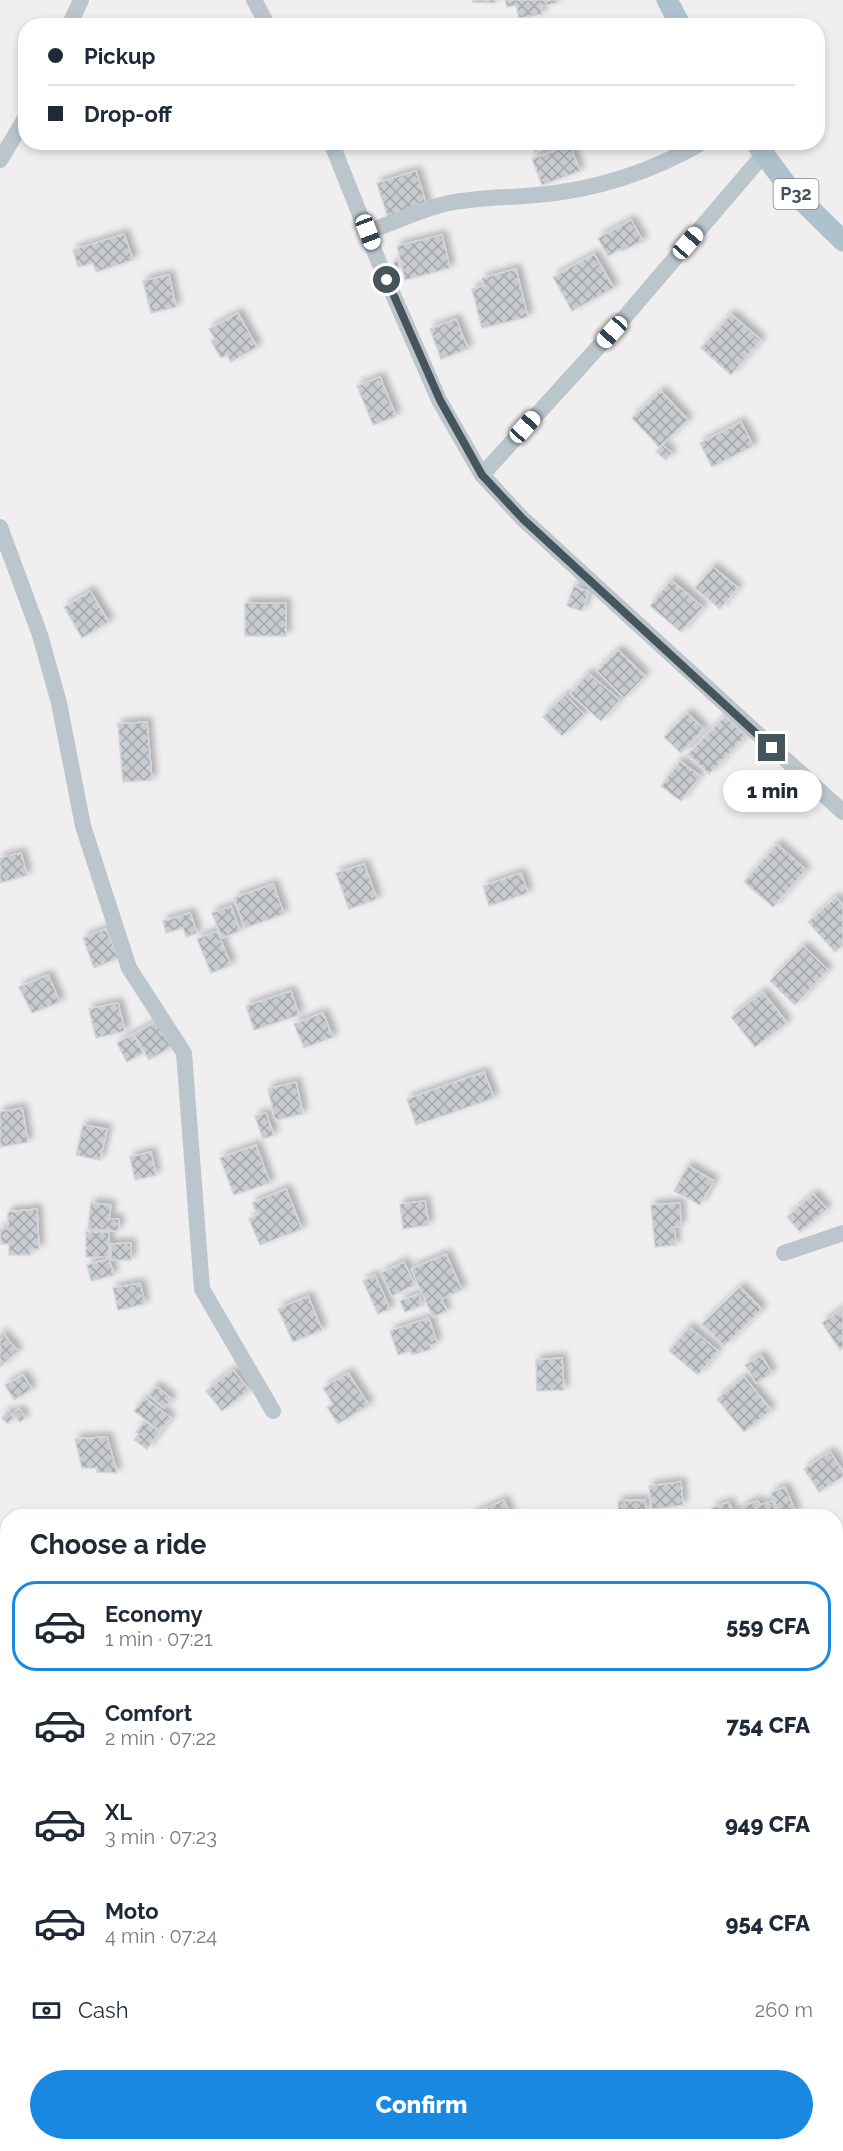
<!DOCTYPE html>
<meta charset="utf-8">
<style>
:root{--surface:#fff;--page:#f2f2f3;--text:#1f2937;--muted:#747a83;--line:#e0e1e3;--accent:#1988e1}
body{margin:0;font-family:Raleway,sans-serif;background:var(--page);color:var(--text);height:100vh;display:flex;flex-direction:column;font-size:22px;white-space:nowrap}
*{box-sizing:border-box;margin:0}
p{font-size:20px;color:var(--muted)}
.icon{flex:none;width:33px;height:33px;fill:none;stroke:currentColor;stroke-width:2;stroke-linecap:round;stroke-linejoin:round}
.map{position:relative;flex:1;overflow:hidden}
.sheet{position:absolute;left:0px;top:1509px;width:843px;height:642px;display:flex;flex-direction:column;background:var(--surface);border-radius:24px 24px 0 0;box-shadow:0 3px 9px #0003}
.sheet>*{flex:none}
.top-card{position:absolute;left:18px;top:18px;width:807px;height:132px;border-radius:24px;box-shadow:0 3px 9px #0003;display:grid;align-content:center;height:132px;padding:0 30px;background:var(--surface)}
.end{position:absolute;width:27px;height:27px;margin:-14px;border:8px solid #46545c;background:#fff;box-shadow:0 0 0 3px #fff}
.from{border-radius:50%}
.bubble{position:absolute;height:42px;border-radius:21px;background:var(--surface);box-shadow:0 3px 9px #0003;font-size:20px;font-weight:800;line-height:42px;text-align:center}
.car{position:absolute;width:18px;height:36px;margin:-18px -9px;border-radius:8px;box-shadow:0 0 4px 2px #0007;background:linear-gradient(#fff 24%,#345 0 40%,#fff 0 76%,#345 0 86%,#fff 0)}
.top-card b{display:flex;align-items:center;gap:21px;height:57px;font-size:22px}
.top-card b+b{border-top:2px solid var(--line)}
.top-card i{width:15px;height:15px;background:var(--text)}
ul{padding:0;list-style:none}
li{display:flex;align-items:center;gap:18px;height:90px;margin:0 12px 9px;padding:0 18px;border:3px solid transparent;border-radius:24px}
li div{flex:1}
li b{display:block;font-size:22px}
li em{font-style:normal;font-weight:800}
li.selected{border-color:var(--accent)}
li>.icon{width:54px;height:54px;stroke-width:1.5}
h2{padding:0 30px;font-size:27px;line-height:72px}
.pay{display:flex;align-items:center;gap:15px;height:66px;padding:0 30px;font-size:22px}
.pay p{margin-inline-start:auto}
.action{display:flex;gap:12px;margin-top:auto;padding:12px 30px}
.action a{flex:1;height:69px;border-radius:36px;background:var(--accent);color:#fff;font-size:24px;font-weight:800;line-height:69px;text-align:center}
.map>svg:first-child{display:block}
.building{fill:url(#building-cross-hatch);stroke:#d2d6da;stroke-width:1.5;filter:url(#shadow)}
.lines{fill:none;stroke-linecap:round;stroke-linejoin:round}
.minor{stroke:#bac5cc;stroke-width:16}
.major{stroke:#aec2cd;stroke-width:21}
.route{stroke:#46545c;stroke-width:8}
.labels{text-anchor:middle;stroke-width:6;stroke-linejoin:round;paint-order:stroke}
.shield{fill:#fff;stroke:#7e878d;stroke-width:1.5}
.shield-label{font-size:18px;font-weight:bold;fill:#46545c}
</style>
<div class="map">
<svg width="843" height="2151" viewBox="0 0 843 2151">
<defs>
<pattern id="building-cross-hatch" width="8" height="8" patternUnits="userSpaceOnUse" patternTransform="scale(1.5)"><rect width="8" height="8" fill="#c8ccd1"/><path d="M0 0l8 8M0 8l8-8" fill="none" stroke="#a4a8ad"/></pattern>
<filter id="shadow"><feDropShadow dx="4.5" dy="-4.5" stdDeviation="3" flood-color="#0004"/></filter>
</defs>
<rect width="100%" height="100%" fill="#f1eeef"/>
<g class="building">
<polygon points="473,0 495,0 495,3 473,2"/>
<polygon points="505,0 557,0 557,3 540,6 542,14 519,18 516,5 507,7"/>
<polygon points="531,142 559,142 535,152"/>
<polygon points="570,145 580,171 542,185 532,159"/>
<polygon points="416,171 427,206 388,218 377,183"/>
<polygon points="631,220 643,241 622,251 621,249 608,256 598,238"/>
<polygon points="124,234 133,260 96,272 93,263 78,267 73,250"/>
<polygon points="442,235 450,268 405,280 397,246"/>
<polygon points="594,254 614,288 572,311 553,277"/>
<rect x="394" y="261" width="5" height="10"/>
<polygon points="516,269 528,317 482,328 472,289 484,286 482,278"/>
<polygon points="169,275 176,307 151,313 143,281"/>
<polygon points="238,313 257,347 231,362 227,355 221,358 211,341 215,339 209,329"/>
<polygon points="731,314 761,340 731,375 701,348"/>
<polygon points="456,319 468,349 441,359 430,329"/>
<polygon points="380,377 396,416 373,425 357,386"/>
<polygon points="661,391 688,420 659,447 632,418"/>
<polygon points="741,422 753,446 712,467 700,443"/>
<polygon points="662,445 672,453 666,460 656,452"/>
<polygon points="713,567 738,588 720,609 695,588"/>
<polygon points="671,580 703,607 681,632 650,606"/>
<polygon points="574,586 589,592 582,611 567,606"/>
<polygon points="90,591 109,622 82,638 64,607"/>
<rect x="245" y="603" width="41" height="33"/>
<polygon points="618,650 645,676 624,698 597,671"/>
<polygon points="588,673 620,700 601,721 570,694"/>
<polygon points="565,695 584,714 562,736 543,717"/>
<polygon points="687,713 704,729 681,753 664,737"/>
<polygon points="725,716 746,736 709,774 688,754"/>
<polygon points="147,722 152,780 123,782 118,724"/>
<polygon points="680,761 700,776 681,801 661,786"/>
<polygon points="777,844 806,870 773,907 744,882"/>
<polygon points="21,853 27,875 0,883 0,858"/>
<polygon points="364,864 377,899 349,909 336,873"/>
<polygon points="521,873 528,893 489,906 483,886"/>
<polygon points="273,884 284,914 245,928 234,898"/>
<polygon points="836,897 843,905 843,945 835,952 808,922"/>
<polygon points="231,906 240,931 222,938 212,913"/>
<polygon points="190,913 197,933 186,937 183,928 166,933 163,921"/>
<polygon points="106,929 118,958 94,968 83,938"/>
<polygon points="217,931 231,965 211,973 197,939"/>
<polygon points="803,946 828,970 795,1005 770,981"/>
<polygon points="48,975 60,1002 32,1013 19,987"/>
<polygon points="291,991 299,1015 254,1030 246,1006"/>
<polygon points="763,992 787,1023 755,1047 731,1017"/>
<polygon points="118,1003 125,1031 96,1038 89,1009"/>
<polygon points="323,1013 333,1037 304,1048 294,1024"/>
<polygon points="156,1022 171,1047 149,1060 134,1034"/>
<polygon points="133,1034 143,1053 127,1062 117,1043"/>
<polygon points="484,1072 494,1098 416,1125 407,1099"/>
<polygon points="296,1082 303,1114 275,1120 268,1089"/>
<polygon points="22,1108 28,1142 0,1147 0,1112"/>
<polygon points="266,1113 274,1135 263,1139 255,1116"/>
<polygon points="83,1125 107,1129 100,1160 76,1155"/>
<polygon points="256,1145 270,1183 234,1195 220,1158"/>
<polygon points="151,1152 156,1175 135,1180 130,1157"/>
<polygon points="688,1166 714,1181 700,1205 674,1191"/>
<polygon points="286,1189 302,1229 260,1245 249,1219 258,1215 252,1203"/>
<polygon points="813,1194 827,1209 800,1232 787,1217"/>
<polygon points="425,1201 429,1225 403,1229 400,1204"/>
<polygon points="91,1203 111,1205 109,1219 119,1219 118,1231 88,1229"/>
<polygon points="680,1203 681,1226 674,1227 676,1245 655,1247 651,1205"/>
<polygon points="37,1209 39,1249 30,1249 30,1255 9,1255 9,1244 1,1244 0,1229 8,1229 8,1212"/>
<rect x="86" y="1232" width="23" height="25"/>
<polygon points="131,1243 131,1260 111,1260 111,1244"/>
<polygon points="446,1254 462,1290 441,1299 447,1311 433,1317 411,1269"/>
<polygon points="109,1259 114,1275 91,1281 87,1265"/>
<polygon points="404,1262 415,1285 392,1296 381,1273"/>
<polygon points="375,1275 390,1309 378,1314 363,1281"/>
<polygon points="140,1283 145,1304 118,1310 113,1288"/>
<polygon points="740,1287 762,1309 724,1346 702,1324"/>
<polygon points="419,1294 423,1305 405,1312 400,1301"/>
<polygon points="308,1296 322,1330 293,1342 278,1309"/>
<polygon points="843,1309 843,1348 840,1350 822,1323"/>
<polygon points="429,1318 437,1343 430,1345 431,1349 412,1355 411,1351 398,1355 390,1331"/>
<polygon points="689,1327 718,1351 698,1375 669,1351"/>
<polygon points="2,1333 18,1351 0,1367 0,1335"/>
<polygon points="761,1355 772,1373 756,1383 745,1365"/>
<polygon points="562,1358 564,1390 537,1391 536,1360"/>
<polygon points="233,1370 249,1390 222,1411 206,1391"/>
<polygon points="348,1373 369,1405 338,1424 327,1407 333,1404 323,1388"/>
<polygon points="23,1375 32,1389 14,1400 5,1385"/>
<polygon points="744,1377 771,1410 744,1432 717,1399"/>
<polygon points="156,1386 172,1399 164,1408 149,1395"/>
<polygon points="145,1398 171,1418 160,1431 134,1411"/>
<polygon points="19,1409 25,1418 20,1422 13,1414"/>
<polygon points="8,1411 14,1418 8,1424 2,1418"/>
<polygon points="145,1421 160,1432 147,1449 134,1440 139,1434 136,1432"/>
<polygon points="107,1437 117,1473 97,1472 97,1468 82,1468 75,1439"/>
<polygon points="830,1452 843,1471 843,1476 819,1492 804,1469"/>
<polygon points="681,1482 683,1505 652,1509 649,1486"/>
<polygon points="785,1487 796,1512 787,1516 781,1516 771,1493"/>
<polygon points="504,1500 511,1516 472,1516 471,1515"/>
<polygon points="645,1500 646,1512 619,1513 618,1501"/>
<polygon points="758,1501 760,1505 772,1501 778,1516 736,1516 734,1513 744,1510 743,1506"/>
<polygon points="729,1502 734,1516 715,1516 712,1508"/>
<polygon points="0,1643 8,1644 8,1675 0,1674"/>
<polygon points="8,1687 8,1713 0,1713 0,1688"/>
<polygon points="8,1802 8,1834 7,1834 4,1803"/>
<polygon points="0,1887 3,1887 4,1910 0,1910"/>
<polygon points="0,2088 8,2099 8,2114 0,2119"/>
<polygon points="842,2115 843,2139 836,2142 836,2117"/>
<polygon points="22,2144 43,2144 28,2151 26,2151"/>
<polygon points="312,2144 349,2144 350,2151 313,2151"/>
<polygon points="419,2144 435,2144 421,2148"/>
</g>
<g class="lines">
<g class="minor">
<polyline points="254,0 268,26"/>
<polyline points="69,26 81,0"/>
<polyline points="331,142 378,260 439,400 482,475 523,519 843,812"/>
<polyline points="0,160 26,117"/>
<path d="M367 232C393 223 419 210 445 204 476 197 506 198 537 195 595 190 653 171 703 142"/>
<polyline points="482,475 612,332 764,154"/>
<polyline points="0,527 40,635 59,703 83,826 129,968 184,1053 202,1289 273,1411"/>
<polyline points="784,1253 843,1233"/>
<polyline points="0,1610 8,1612"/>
<polyline points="836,1690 843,1678"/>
<polyline points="836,1720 843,1733"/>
<polyline points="4,1998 8,1998"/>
<polyline points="836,2101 843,2099"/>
<polyline points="380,2144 382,2151"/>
<polyline points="649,2151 676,2144"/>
</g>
<g class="major">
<polyline points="667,0 681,26"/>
<polyline points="755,142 789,188 843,241"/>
</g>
</g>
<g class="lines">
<polyline class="route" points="387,280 440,400 482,475 523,519 772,748"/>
</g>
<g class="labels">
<rect class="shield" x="773.5" y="179" width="45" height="30" rx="4.5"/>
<g class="shield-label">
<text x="796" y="200">P32</text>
</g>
</g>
</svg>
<i class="end from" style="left:387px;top:280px"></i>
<i class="end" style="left:772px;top:748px"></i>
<div class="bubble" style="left:723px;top:770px;width:99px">1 min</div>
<i class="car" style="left:368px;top:232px;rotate:159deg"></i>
<i class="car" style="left:688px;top:243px;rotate:41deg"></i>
<i class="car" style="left:612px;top:332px;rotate:222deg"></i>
<i class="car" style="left:525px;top:427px;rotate:42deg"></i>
<div class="top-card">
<b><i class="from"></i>Pickup</b>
<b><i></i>Drop-off</b>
</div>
<section class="sheet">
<h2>Choose a ride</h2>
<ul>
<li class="selected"><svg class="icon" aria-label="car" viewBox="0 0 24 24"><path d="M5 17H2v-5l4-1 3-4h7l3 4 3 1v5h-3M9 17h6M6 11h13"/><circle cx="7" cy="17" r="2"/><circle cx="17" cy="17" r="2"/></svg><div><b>Economy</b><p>1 min · 07:21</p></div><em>559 CFA</em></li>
<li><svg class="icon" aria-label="car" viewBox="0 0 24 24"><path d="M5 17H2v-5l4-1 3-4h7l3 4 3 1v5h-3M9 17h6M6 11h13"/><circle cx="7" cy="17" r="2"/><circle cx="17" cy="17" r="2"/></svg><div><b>Comfort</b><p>2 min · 07:22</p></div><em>754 CFA</em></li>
<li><svg class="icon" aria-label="car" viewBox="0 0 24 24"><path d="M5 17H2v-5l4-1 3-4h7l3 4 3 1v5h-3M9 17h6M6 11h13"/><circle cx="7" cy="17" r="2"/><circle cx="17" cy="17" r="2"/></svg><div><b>XL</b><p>3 min · 07:23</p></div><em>949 CFA</em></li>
<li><svg class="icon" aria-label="car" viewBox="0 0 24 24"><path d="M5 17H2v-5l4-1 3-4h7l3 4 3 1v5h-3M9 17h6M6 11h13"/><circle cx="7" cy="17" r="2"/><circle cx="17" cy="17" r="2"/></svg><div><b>Moto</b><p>4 min · 07:24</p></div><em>954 CFA</em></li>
</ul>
<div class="pay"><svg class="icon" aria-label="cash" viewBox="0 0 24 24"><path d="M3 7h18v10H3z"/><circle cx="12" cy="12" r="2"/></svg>Cash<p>260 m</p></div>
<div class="action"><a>Confirm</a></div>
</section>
</div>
